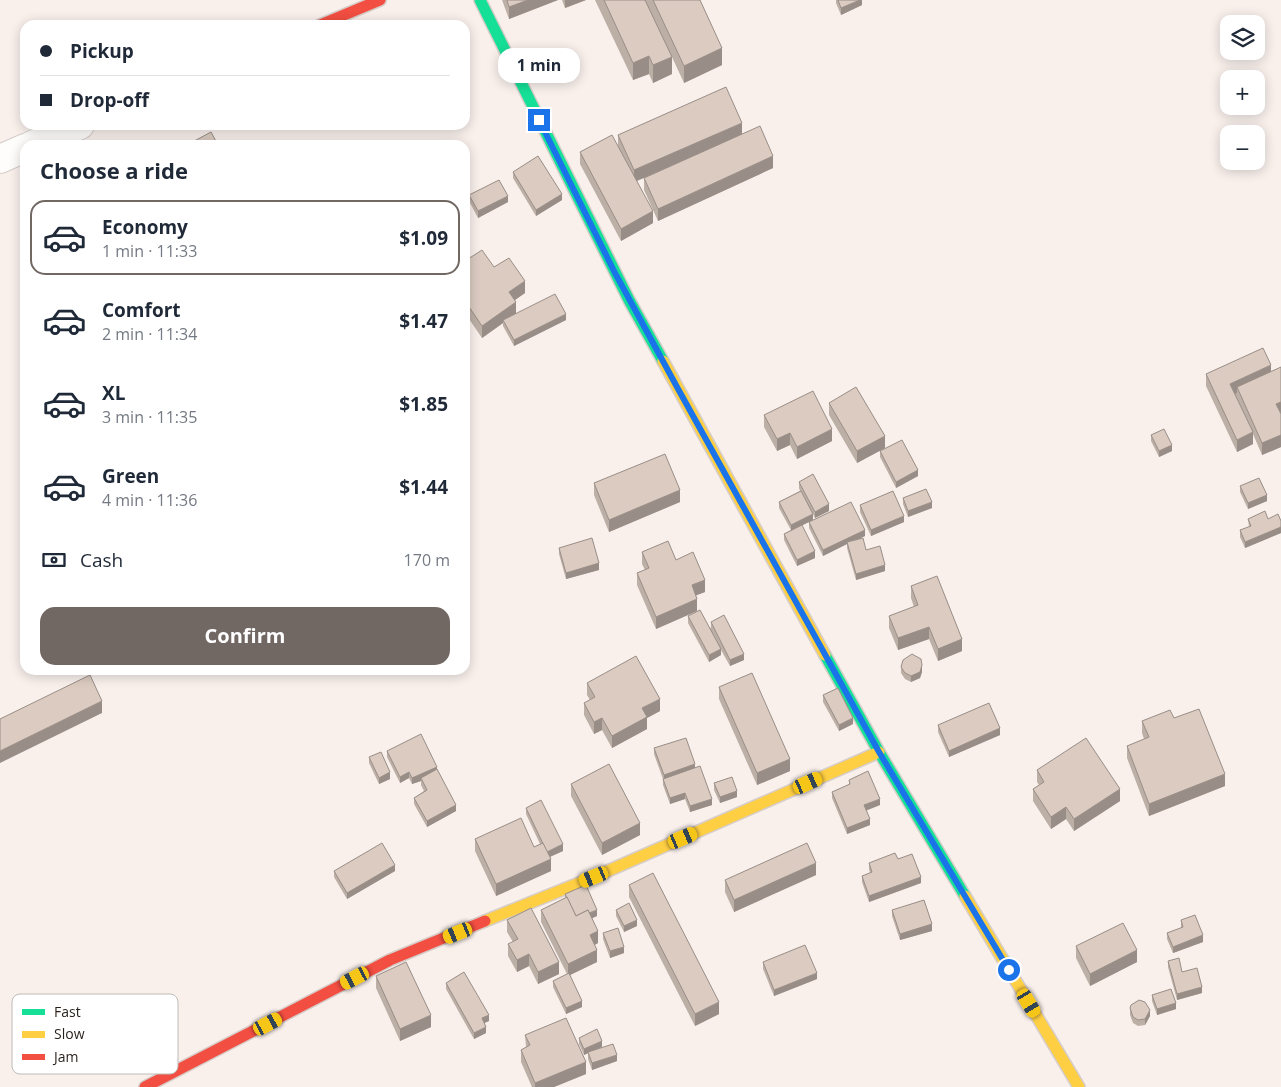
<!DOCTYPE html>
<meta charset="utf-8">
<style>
:root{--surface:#fff;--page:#f6f6f7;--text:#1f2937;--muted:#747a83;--line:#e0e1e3;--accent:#716864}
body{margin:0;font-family:"Open Sans",sans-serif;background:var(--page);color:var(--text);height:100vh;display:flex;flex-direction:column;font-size:19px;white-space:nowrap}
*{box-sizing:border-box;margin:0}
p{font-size:16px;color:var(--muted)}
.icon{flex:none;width:28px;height:28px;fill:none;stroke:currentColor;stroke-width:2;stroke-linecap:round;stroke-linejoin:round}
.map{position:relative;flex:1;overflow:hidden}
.sheet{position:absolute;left:20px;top:140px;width:450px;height:535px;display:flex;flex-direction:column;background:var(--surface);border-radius:15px;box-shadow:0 2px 12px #0003}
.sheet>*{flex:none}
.guide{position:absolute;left:20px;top:20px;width:450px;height:110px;border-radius:15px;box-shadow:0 2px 12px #0003;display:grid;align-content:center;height:110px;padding:0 20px;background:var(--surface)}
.fabs{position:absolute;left:1220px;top:15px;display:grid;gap:10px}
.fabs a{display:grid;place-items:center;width:45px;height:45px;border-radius:10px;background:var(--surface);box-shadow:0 2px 12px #0003;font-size:25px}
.end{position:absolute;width:22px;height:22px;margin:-11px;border:6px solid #1a73e8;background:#fff;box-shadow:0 0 0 2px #fff}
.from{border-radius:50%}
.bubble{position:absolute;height:35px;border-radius:15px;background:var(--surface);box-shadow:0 2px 12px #0003;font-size:16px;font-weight:700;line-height:35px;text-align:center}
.car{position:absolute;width:15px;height:30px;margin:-15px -8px;border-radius:6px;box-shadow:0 0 4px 1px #0007;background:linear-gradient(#f5c518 24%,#345 0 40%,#f5c518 0 76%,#345 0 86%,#f5c518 0)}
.guide b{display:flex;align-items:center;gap:18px;height:48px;font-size:19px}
.guide b+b{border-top:1px solid var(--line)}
.guide i{width:12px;height:12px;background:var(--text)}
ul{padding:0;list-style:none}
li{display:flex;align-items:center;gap:15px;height:75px;margin:0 10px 8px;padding:0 10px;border:2px solid transparent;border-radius:15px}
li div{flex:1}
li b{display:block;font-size:19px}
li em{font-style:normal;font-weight:700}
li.current{border-color:var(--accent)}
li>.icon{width:45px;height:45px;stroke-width:1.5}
h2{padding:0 20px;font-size:22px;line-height:60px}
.pay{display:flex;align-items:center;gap:12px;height:55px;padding:0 20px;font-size:19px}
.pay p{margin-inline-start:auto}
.action{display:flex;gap:10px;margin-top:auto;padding:10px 20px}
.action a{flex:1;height:58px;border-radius:15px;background:var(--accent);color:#fff;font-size:20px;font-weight:700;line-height:58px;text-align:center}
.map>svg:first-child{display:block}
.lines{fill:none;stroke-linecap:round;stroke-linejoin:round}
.street-casing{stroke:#d6cdc9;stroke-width:30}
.fast-casing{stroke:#d6cdc9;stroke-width:14}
.slow-casing{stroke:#d6cdc9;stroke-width:14}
.jam-casing{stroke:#d6cdc9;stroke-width:14}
.street{stroke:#fefdfc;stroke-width:28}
.fast{stroke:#16e098;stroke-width:11}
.slow{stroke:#ffcf43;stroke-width:11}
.jam{stroke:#f24e42;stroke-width:11}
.wall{fill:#bcafa6}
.shaded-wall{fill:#998e87}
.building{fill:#dbcbc1;stroke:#998e87}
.route{stroke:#1a73e8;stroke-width:6}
.key{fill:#fff;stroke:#bebcba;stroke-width:1}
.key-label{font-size:14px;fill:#281f1a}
</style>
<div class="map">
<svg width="1281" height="1087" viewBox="0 0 1281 1087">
<rect width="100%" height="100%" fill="#f9f0ec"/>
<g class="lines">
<defs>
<g id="street">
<polyline points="32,145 80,125"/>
<polyline points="0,159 25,148"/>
</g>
<g id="fast">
<polyline points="480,0 629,300 663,361"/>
<polyline points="825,655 879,752 965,896"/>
</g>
<g id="slow">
<polyline points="663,361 825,655"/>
<polyline points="965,896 1079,1087"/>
<polyline points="485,921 594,877 879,752"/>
</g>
<g id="jam">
<polyline points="320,25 380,0"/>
<polyline points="145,1087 390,960 485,921"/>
</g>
</defs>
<use href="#street" class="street-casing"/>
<use href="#fast" class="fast-casing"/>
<use href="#slow" class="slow-casing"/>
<use href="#jam" class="jam-casing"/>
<use href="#street" class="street"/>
<use href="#fast" class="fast"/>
<use href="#slow" class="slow"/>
<use href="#jam" class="jam"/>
</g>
<g class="wall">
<polygon points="502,0 558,0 509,19"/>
<polygon points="562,0 586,0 565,8"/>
<polygon points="595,0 700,0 722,65 684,83 672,57 672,74 653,83 649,74 633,80"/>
<polygon points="836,0 862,0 862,5 841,15 836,3"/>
<polygon points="742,134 773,168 658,221 644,190 644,178 686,160 637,181 653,223 621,241 580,164 580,152 618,146 618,135"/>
<polygon points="513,172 562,200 536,216 513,178"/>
<polygon points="469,195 508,202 478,218 469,201"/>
<polygon points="465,261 494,267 525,293 515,300 516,313 566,320 514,346 503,326 503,323 482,338 465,313"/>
<polygon points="1281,367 1281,447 1262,455 1253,434 1253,444 1237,452 1206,386 1206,374 1271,372"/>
<polygon points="829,403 885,448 857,463 829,415"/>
<polygon points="764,415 832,441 797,459 790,445 777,451 764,427"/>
<polygon points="1151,435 1172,451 1159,457 1151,441"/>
<polygon points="880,451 918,476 896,488 880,457"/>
<polygon points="799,482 829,511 815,518 813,514 813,520 802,525 815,558 797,566 784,540 784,534 791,530 779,508 779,502 800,491 799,488"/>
<polygon points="594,483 680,502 609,532 594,495"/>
<polygon points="1240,486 1267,501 1248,509 1240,492"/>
<polygon points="903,498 932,508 908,517 903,504"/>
<polygon points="860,505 904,522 871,536 860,512"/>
<polygon points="1248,519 1268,519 1281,521 1281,533 1245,548 1240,537 1240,530 1249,527"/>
<polygon points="809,522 865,536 860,538 866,550 885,571 856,580 847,548 847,544 823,556 809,528"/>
<polygon points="559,548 599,570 566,579 559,554"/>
<polygon points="642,552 676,560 705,592 696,595 697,611 656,629 637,585 637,573 645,570 642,564"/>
<polygon points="911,586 962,651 938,661 929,639 898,650 889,628 889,616 914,607 911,598"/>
<polygon points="688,616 711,628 711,622 744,660 730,666 721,650 721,655 709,662 688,623"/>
<polygon points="901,667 922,672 920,678 911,682 905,679 901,673"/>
<polygon points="587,683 660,711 647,718 647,729 612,748 602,730 594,734 584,715 584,703 590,700 587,695"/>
<polygon points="719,687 790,771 757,785 719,699"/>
<polygon points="823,695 853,724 839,731 823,702"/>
<polygon points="1174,718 1225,786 1149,816 1127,758 1127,746 1144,739 1142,733 1142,721"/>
<polygon points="938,725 1000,735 949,757 938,732"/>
<polygon points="654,748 695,768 712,805 690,812 685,799 670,804 663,785 663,779 654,754"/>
<polygon points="387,751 437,769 456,811 427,827 414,804 414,798 424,791 421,785 421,781 412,784 409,778 400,783 387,757"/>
<polygon points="369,757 390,779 379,784 369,763"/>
<polygon points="1037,770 1120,801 1074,831 1066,819 1051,829 1033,801 1033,789 1039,785 1037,782"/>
<polygon points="849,780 880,805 866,811 870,825 847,834 832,798 832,792 849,785"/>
<polygon points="714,783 737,797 720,803 714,790"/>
<polygon points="571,784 640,835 602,855 571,796"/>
<polygon points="526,808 563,851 550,857 551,871 496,896 475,851 475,839 534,847 540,844 526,814"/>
<polygon points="869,863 921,883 869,902 862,882 862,876 870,873 869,869"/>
<polygon points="334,871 395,871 347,899 334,877"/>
<polygon points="816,875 734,912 725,892 725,880"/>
<polygon points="629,885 719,1014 695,1026 629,897"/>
<polygon points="565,894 597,916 592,918 598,943 595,945 597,962 570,975 582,1007 566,1014 553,987 553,981 567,974 541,922 541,910 565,898"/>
<polygon points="616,910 637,926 624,932 616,916"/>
<polygon points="892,910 932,931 900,940 892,916"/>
<polygon points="507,920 559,974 538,984 529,966 517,972 508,956 508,944 513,942 507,932"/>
<polygon points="1181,920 1203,942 1173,953 1167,939 1167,933 1181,928"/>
<polygon points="603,933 624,953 610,958 603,939"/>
<polygon points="1076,946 1137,962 1090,986 1076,958"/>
<polygon points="1168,961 1182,972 1202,993 1177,1000 1168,967"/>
<polygon points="763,962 817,979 774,996 763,969"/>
<polygon points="376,976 431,1027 400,1041 376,988"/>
<polygon points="446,983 489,1021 484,1023 486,1033 474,1039 446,989"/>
<polygon points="1152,995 1176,1009 1157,1015 1152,1001"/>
<polygon points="1130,1008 1150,1016 1145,1025 1138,1026 1133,1023 1130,1015"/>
<polygon points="525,1035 586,1074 554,1087 532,1087 521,1062 521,1050 526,1047"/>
<polygon points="579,1038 602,1047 596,1050 617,1061 592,1070 588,1059 588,1053 584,1055 579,1044"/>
</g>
<g class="shaded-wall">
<polygon points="528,0 558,0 509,19 509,7"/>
<polygon points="565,0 586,0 565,8"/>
<polygon points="860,0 862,0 862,5 841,15 841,8"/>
<polygon points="722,48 722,65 684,83 684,66"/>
<polygon points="649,56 649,74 633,80 633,63"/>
<polygon points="672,57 672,74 653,83 653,65"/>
<polygon points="742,123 742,135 634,182 634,170"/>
<polygon points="230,125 241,125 230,128"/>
<polygon points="773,156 773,168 658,221 658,209"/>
<polygon points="562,194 562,200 536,216 536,210"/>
<polygon points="508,196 508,202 478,218 478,211"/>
<polygon points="653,211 653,223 621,241 621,229"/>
<polygon points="525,281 525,293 509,304 509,292"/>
<polygon points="516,302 516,314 503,320 503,323 482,338 482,326"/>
<polygon points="566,314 566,320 514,346 514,340"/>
<polygon points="1271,365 1271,377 1237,387 1237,393 1230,396 1230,384"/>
<polygon points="1281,402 1281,414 1276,404"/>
<polygon points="832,429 832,441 797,459 797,447"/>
<polygon points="1253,432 1253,444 1237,452 1237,440"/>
<polygon points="790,433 790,445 777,451 777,439"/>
<polygon points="1281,435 1281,447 1262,455 1262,443"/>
<polygon points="885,436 885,448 857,463 857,451"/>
<polygon points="1172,445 1172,451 1159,457 1159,451"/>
<polygon points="918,470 918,476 896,488 896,482"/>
<polygon points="680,490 680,502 609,532 609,520"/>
<polygon points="1267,495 1267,501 1248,509 1248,503"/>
<polygon points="932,502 932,508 908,517 908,511"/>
<polygon points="829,504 829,511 815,518 815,512"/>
<polygon points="813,514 813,520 791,531 791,525"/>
<polygon points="904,516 904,522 871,536 871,530"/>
<polygon points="1281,527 1281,533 1245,548 1245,542"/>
<polygon points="865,530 865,536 848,544 847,542 847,544 823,556 823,550"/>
<polygon points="815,551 815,558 797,566 797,560"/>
<polygon points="599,563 599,570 566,579 566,573"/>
<polygon points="885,565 885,571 856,580 856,574"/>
<polygon points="705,580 705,592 692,597 692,585"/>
<polygon points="697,599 697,611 656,629 656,617"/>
<polygon points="929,627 929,639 898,650 898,638"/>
<polygon points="962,639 962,651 938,661 938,649"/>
<polygon points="721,649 721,655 709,662 709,655"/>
<polygon points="744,654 744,660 730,666 730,660"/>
<polygon points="922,665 922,672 920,678 911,682 911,676"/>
<polygon points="660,699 660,711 647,718 647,729 612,748 612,736 642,708"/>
<polygon points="102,701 102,713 0,763 0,751"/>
<polygon points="602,718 602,730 594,734 594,722"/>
<polygon points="853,718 853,724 839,731 839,725"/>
<polygon points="1000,728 1000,735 949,757 949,751"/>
<polygon points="790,759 790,771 757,785 757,773"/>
<polygon points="695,764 695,770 664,781 664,775"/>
<polygon points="437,767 437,773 421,778 421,781 412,784 412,778"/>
<polygon points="390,772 390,779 379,784 379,778"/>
<polygon points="409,772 409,778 400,783 400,777"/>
<polygon points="1225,774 1225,786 1149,816 1149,804"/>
<polygon points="1120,789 1120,801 1074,831 1074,819"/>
<polygon points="737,791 737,797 720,803 720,797"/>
<polygon points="685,793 685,799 670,804 670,798"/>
<polygon points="712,799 712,805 690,812 690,806"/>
<polygon points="880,799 880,805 864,811 864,805"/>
<polygon points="456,805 456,811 427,827 427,821"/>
<polygon points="1066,807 1066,819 1051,829 1051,817"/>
<polygon points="870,819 870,825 847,834 847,828"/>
<polygon points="640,823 640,835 602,855 602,843"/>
<polygon points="563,844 563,851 547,858 547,852"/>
<polygon points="551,859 551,871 496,896 496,884"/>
<polygon points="816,863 816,875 734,912 734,900"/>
<polygon points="395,865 395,871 347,899 347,893"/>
<polygon points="921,877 921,883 869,902 869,896"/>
<polygon points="597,910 597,916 577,925 577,919"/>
<polygon points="637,920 637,926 624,932 624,926"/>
<polygon points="932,924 932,931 900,940 900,934"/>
<polygon points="598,931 598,943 590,947 590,935"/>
<polygon points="1203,935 1203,942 1173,953 1173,947"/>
<polygon points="624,947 624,953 610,958 610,951"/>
<polygon points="597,950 597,962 568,976 568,964"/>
<polygon points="1137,950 1137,962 1090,986 1090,974"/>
<polygon points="529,954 529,966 517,972 517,960"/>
<polygon points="559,962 559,974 538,984 538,972"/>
<polygon points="817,973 817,979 774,996 774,990"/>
<polygon points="1202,987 1202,993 1177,1000 1177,994"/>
<polygon points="582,1001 582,1007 566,1014 566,1008"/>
<polygon points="719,1002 719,1014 695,1026 695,1014"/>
<polygon points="1176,1003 1176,1009 1157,1015 1157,1009"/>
<polygon points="1150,1010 1150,1016 1145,1025 1145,1019"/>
<polygon points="431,1015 431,1027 400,1041 400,1029"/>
<polygon points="489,1015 489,1021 482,1024 482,1018"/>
<polygon points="486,1027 486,1033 474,1039 474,1033"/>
<polygon points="602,1041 602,1047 584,1055 584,1049"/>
<polygon points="617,1055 617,1061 592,1070 592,1063"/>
<polygon points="586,1062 586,1074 554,1087 535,1087 535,1083"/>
</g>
<g class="building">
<polygon points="507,0 528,0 509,7"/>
<polygon points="604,0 645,0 672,57 653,65 649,56 633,63"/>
<polygon points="653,0 700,0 722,48 684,66"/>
<polygon points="838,0 860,0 841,8"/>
<polygon points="726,87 742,123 634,170 618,135"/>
<polygon points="760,126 773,156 658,209 644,178"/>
<polygon points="211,132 218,145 187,145"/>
<polygon points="612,135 653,211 621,229 580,152"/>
<polygon points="538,156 562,194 536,210 513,172"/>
<polygon points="499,180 508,196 478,211 469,195"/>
<polygon points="482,250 494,267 509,258 525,281 509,292 516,302 482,326 465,301 465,261"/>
<polygon points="555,294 566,314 514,340 503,320"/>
<polygon points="1263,348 1271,365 1230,384 1253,432 1237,440 1206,374"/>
<polygon points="1281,367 1281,402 1276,404 1281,414 1281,435 1262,443 1237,387"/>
<polygon points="856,387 885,436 857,451 829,403"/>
<polygon points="813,391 832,429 797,447 790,433 777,439 764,415"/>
<polygon points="1164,429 1172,445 1159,451 1151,435"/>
<polygon points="902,440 918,470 896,482 880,451"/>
<polygon points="665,454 680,490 609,520 594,483"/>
<polygon points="813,474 829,504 815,512 799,482"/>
<polygon points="1259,478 1267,495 1248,503 1240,486"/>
<polygon points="926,489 932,502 908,511 903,498"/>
<polygon points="801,491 813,514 791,525 779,502"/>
<polygon points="893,491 904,516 871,530 860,505"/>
<polygon points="851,502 865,530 823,550 809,522"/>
<polygon points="1265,511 1268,519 1278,514 1281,521 1281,527 1245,542 1240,530 1251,526 1248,519"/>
<polygon points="802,525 815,551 797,560 784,534"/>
<polygon points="592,538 599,563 566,573 559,548"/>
<polygon points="863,538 866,550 880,546 885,565 856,574 847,542"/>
<polygon points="668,541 676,560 693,552 705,580 692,585 697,599 656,617 637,573 649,568 642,552"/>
<polygon points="937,576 962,639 938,649 929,627 898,638 889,616 918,605 911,586"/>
<polygon points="700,610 721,649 709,655 688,616"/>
<polygon points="724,615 744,654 730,660 711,622"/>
<polygon points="912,654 921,659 922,665 920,672 911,676 905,673 901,667 903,660"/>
<polygon points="636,656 660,699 642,708 647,717 612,736 602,718 594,722 584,703 595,697 587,683"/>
<polygon points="752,673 790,759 757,773 719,687"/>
<polygon points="90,675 102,701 0,751 0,719"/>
<polygon points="838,688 853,718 839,725 823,695"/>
<polygon points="989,703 1000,728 949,751 938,725"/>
<polygon points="1199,709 1225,774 1149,804 1127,746 1149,737 1142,721 1170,710 1174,718"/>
<polygon points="421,734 437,767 412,778 409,772 400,777 387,751"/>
<polygon points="686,738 695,764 664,775 654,748"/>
<polygon points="1086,738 1120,789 1074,819 1066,807 1051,817 1033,789 1044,782 1037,770"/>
<polygon points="381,752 390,772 379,778 369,757"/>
<polygon points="609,764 640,823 602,843 571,784"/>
<polygon points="700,766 712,799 690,806 685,793 670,798 663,779"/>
<polygon points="437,769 456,805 427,821 414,798 427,790 421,778"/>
<polygon points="868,771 880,799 864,805 870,819 847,828 832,792 850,784 849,780"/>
<polygon points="732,777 737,791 720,797 714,783"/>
<polygon points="541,800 563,844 547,852 526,808"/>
<polygon points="521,818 534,847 543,843 551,859 496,884 475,839"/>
<polygon points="382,843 395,865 347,893 334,871"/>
<polygon points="807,843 816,863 734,900 725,880"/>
<polygon points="895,853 898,859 912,854 921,877 869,896 862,876 872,872 869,863"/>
<polygon points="653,873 719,1002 695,1014 629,885"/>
<polygon points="586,885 597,910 589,913 588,910 576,916 565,894"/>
<polygon points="567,897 576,916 588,910 598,931 590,935 597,950 568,964 541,910"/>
<polygon points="924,900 932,924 900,934 892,910"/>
<polygon points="629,903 637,920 624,926 616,910"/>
<polygon points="531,908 559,962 538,972 529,954 517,960 508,944 518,939 507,920"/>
<polygon points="1195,915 1203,935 1173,947 1167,933 1183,927 1181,920"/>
<polygon points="1123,923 1137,950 1090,974 1076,946"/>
<polygon points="618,928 624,947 610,951 603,933"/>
<polygon points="805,945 817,973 774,990 763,962"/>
<polygon points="1179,958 1182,972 1197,968 1202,987 1177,994 1168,961"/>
<polygon points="406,962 431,1015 400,1029 376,976"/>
<polygon points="464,972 489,1015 482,1018 486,1027 474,1033 446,983"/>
<polygon points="569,973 582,1001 566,1008 553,981"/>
<polygon points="1171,989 1176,1003 1157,1009 1152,995"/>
<polygon points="1139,1000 1145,1002 1150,1010 1145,1019 1138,1020 1133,1017 1130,1008 1131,1005"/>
<polygon points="566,1018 586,1062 535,1083 521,1050 530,1045 525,1035"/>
<polygon points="597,1029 602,1041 584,1049 579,1038"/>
<polygon points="613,1044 617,1055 592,1063 588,1052"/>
</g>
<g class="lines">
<polyline class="route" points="539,120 615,273 677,387 879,752 1009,970"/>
</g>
<rect x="12" y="994" width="166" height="80" rx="8" class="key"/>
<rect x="22" y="1009" width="23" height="6" fill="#16e098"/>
<rect x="22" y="1031" width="23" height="7" fill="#ffcf43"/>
<rect x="22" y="1054" width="23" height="6" fill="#f24e42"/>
<g class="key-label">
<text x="54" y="1017">Fast</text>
<text x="54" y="1039">Slow</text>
<text x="54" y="1062">Jam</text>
</g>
</svg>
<div class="fabs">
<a><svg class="icon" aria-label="layers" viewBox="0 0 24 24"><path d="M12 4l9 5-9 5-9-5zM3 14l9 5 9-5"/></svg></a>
<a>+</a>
<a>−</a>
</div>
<i class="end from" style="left:1009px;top:970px"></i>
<i class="end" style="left:539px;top:120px"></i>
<div class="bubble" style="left:498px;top:48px;width:82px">1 min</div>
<i class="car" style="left:808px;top:783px;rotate:66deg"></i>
<i class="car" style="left:683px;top:838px;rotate:67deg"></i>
<i class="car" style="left:594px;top:877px;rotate:248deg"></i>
<i class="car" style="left:458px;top:933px;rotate:248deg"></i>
<i class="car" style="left:355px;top:978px;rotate:243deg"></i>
<i class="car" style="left:1029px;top:1003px;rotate:149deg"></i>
<i class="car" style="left:268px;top:1024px;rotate:62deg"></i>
<div class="guide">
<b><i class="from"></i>Pickup</b>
<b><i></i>Drop-off</b>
</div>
<section class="sheet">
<h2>Choose a ride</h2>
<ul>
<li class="current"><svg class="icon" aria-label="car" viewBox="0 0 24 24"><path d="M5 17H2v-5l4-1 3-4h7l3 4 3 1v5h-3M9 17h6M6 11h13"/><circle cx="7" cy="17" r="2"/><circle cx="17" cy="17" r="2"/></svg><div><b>Economy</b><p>1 min · 11:33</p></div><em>$1.09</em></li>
<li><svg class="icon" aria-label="car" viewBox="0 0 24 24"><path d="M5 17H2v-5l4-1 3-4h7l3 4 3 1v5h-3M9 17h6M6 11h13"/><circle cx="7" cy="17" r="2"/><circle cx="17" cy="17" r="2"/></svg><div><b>Comfort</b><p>2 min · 11:34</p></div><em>$1.47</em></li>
<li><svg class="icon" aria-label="car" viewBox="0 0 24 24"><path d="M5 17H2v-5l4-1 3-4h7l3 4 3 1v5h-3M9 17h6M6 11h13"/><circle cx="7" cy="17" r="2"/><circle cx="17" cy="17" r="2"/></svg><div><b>XL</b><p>3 min · 11:35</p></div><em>$1.85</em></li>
<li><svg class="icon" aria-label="car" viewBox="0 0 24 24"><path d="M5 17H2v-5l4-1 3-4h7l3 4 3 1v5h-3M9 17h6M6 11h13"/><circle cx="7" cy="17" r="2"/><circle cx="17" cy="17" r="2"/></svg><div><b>Green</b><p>4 min · 11:36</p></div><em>$1.44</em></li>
</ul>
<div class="pay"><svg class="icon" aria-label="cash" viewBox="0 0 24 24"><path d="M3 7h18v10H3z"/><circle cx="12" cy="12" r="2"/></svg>Cash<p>170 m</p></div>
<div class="action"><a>Confirm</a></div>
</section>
</div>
